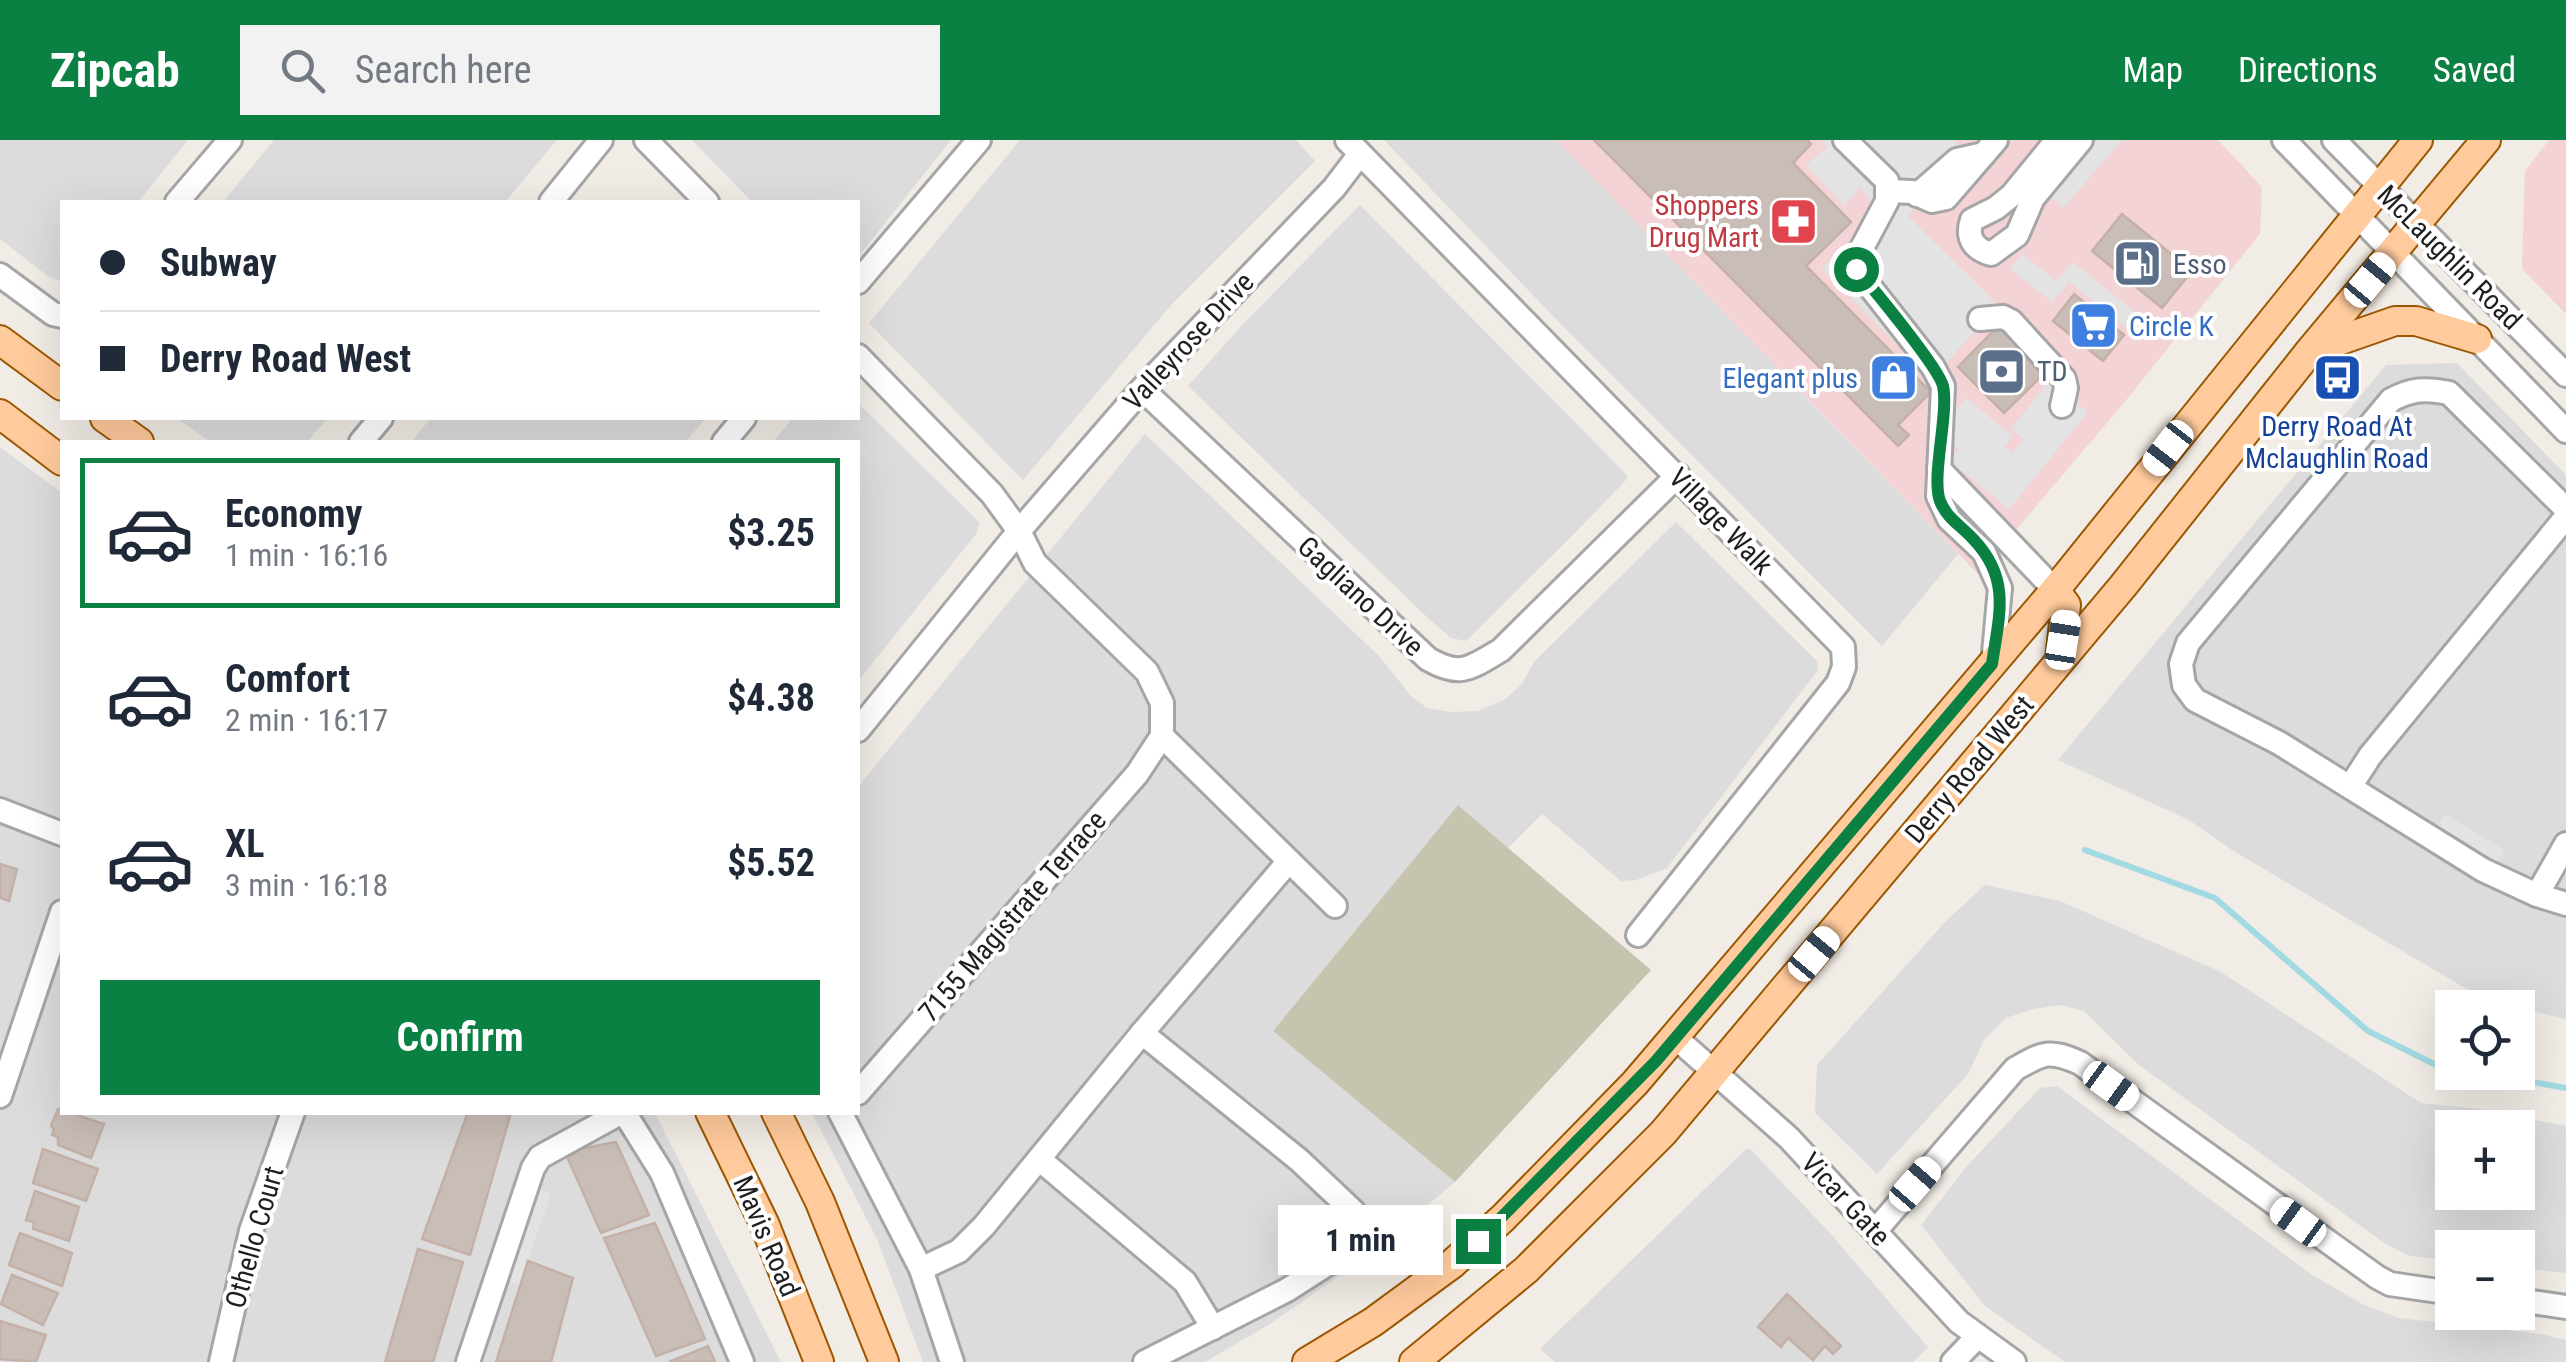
<!DOCTYPE html>
<meta charset="utf-8">
<style>
:root{--surface:#fff;--page:#f2f2f3;--text:#1f2937;--muted:#747a83;--line:#e0e1e3;--accent:#0b8043}
body{margin:0;font-family:"Roboto Condensed",sans-serif;background:var(--page);color:var(--text);height:100vh;display:flex;flex-direction:column;font-size:38px;white-space:nowrap}
*{box-sizing:border-box;margin:0}
p{font-size:32px;color:var(--muted)}
.icon{flex:none;width:55px;height:55px;fill:none;stroke:currentColor;stroke-width:2;stroke-linecap:round;stroke-linejoin:round}
.map{position:relative;flex:1;overflow:hidden}
.details{position:absolute;left:60px;top:300px;width:800px;height:675px;display:flex;flex-direction:column;background:var(--surface);border-radius:0px;box-shadow:0 10px 40px #0002}
.details>*{flex:none}
.top-card{position:absolute;left:60px;top:60px;width:800px;height:220px;border-radius:0px;box-shadow:0 10px 40px #0002;display:grid;align-content:center;height:220px;padding:0 40px;background:var(--surface)}
.tools{position:absolute;left:2435px;top:850px;display:grid;gap:20px}
.tools a{display:grid;place-items:center;width:100px;height:100px;border-radius:0px;background:var(--surface);box-shadow:0 10px 40px #0002;font-size:50px}
.end{position:absolute;width:45px;height:45px;margin:-22px;border:12px solid #0b8043;background:#fff;box-shadow:0 0 0 5px #fff}
.from{border-radius:50%}
.bubble{position:absolute;height:70px;border-radius:0px;background:var(--surface);box-shadow:0 10px 40px #0002;font-size:32px;font-weight:700;line-height:70px;text-align:center}
.car{position:absolute;width:30px;height:60px;margin:-30px -15px;border-radius:12px;box-shadow:0 0 8px 2px #0007;background:linear-gradient(#fff 24%,#345 0 40%,#fff 0 76%,#345 0 86%,#fff 0)}
.top-card b{display:flex;align-items:center;gap:35px;height:95px;font-size:38px}
.top-card b+b{border-top:2px solid var(--line)}
.top-card i{width:25px;height:25px;background:var(--text)}
ul{padding:18px 0 0;list-style:none}
li{display:flex;align-items:center;gap:30px;height:150px;margin:0 20px 15px;padding:0 20px;border:5px solid transparent;border-radius:0px}
li div{flex:1}
li b{display:block;font-size:38px}
li em{font-style:normal;font-weight:700}
li.selected{border-color:var(--accent)}
li>.icon{width:90px;height:90px;stroke-width:1.5}
.action{display:flex;gap:20px;margin-top:auto;padding:20px 40px}
.action a{flex:1;height:115px;border-radius:0px;background:var(--accent);color:#fff;font-size:40px;font-weight:700;line-height:115px;text-align:center}
header{display:flex;align-items:center;gap:60px;box-sizing:border-box;height:140px;padding:0 50px;background:var(--accent);color:#fff}
header strong{font-size:48px}
nav{display:flex;gap:55px;margin-inline-start:auto;font-size:35px}
.search{width:700px;height:90px;background:var(--page);display:flex;align-items:center;gap:25px;box-sizing:border-box;padding:0 35px;border-radius:0px;color:var(--muted);font-size:38px}
.map>svg:first-child{display:block}
.residential{fill:#dddcdc;fill-rule:evenodd}
.commercial{fill:#f3d3d5}
.construction{fill:#c6c4af}
.parking{fill:#e3e3e3}
.lines{fill:none;stroke-linecap:round;stroke-linejoin:round}
.stream{stroke:#a1dae2;stroke-width:6}
.building{fill:#c9bdb7;stroke:#c4b0a6;stroke-width:2.5}
.minor-casing{stroke:#a6a6a6;stroke-width:28}
.major-casing{stroke:#9b5800;stroke-width:32}
.minor{stroke:#fff;stroke-width:22}
.major{stroke:#ffca9c;stroke-width:28}
.route{stroke:#0b8043;stroke-width:12}
.labels{text-anchor:middle;stroke-width:8;stroke-linejoin:round;paint-order:stroke}
.health-label{font-size:28px;fill:#be3a42;stroke:#fff;text-anchor:end}
.street-label{font-size:28px;fill:#1f1f1f;stroke:#fff}
.service-label{font-size:28px;fill:#4e5e75;stroke:#fff;text-anchor:start}
.shop-label{font-size:28px;fill:#366cbe;stroke:#fff;text-anchor:start}
.transit-label{font-size:28px;fill:#164399;stroke:#fff}
</style>
<header>
<strong>Zipcab</strong>
<div class="search"><svg class="icon" aria-label="search" viewBox="0 0 24 24"><circle cx="10" cy="10" r="6"/><path d="M15 15l6 6"/></svg>Search here</div>
<nav><a>Map</a><a>Directions</a><a>Saved</a></nav>
</header>
<div class="map">
<svg width="2566" height="1222" viewBox="0 0 2566 1222">
<rect width="100%" height="100%" fill="#f1ece5"/>
<g class="residential">
<polygon points="0,0 188,0 138,62 62,62 62,142 49,137 0,99"/>
<polygon points="274,0 557,0 505,62 223,62"/>
<polygon points="692,0 951,0 858,117 858,62 752,62"/>
<polygon points="1020,0 1296,0 1315,21 1172,164 1023,340 869,183"/>
<polygon points="1384,0 1556,0 1958,414 1882,506 1553,176"/>
<polygon points="1360,65 1627,335 1626,340 1573,395 1466,501 1451,498 1429,479 1188,246 1242,185"/>
<polygon points="2457,223 2566,335 2566,879 2518,868 2495,866 2232,710 2189,680 2058,620 2386,225"/>
<polygon points="858,263 980,383 976,394 858,541 858,302 773,302 793,278 858,278"/>
<polygon points="177,278 328,278 307,302 210,302"/>
<polygon points="431,278 706,278 685,302 411,302"/>
<polygon points="1145,294 1379,516 1411,556 1427,568 1451,572 1478,571 1504,560 1521,545 1534,522 1550,506 1676,382 1817,521 1818,530 1667,728 1636,740 1621,741 1542,674 1508,708 1458,665 1273,891 1455,1042 1358,1123 1270,1184 1205,1222 923,1222 877,1099 812,973 858,972 858,647"/>
<polygon points="0,307 62,353 62,972 655,973 781,1222 0,1222"/>
<path d="M1985 745 2060 761 2221 832 2421 963 2480 969 2566 986V1133L2518 1128V1108H2452V1121L2410 1116 2384 1103 2139 925 2084 871 2061 865 2033 869 2006 878 1984 900 1968 934 1877 1034 1815 973 1817 925 1945 782ZM2452 988H2518V1052H2452Z"/>
<polygon points="2057,946 2311,1134 2362,1164 2399,1178 2541,1194 2566,1200 2566,1222 2065,1222 1985,1166 1921,1085 1967,1026 2040,948"/>
<polygon points="1746,1009 1750,1009 1830,1093 1928,1207 1913,1222 1555,1222 1540,1209"/>
</g>
<g class="commercial">
<polygon points="1556,0 2218,0 2262,47 2260,94 2118,270 1978,434"/>
<polygon points="2549,0 2566,0 2566,174 2522,129 2525,31"/>
</g>
<polygon class="construction" points="1458,665 1651,830 1455,1042 1273,891"/>
<g class="parking">
<polygon points="1821,0 1953,0 1963,8 1908,76 1999,166 1931,239 1822,128 1881,74 1860,48 1844,66 1806,25 1827,7"/>
<polygon points="2098,0 2122,0 2063,68 2050,56"/>
<polygon points="2022,114 2056,141 2073,122 2139,175 2128,189 2069,142 2052,162 2010,129"/>
<polygon points="2049,241 2088,272 2009,369 1950,321 1959,309 1938,293 1966,258 2013,296 2004,307 2013,313 2024,299 2011,289"/>
<polygon points="2445,674 2505,710 2497,722 2437,687"/>
<polygon points="537,1048 551,1053 520,1145 506,1141"/>
</g>
<g class="lines">
<g class="stream">
<polyline points="2085,710 2215,758 2368,891 2438,926 2452,928"/>
<polyline points="2476,932 2566,948"/>
</g>
</g>
<g class="building">
<polygon points="1594,0 1807,0 1811,4 1793,23 1851,82 1806,126 1931,252 1898,285 1909,295 1898,306"/>
<polygon points="2122,74 2192,131 2162,168 2092,111"/>
<polygon points="2074,154 2124,195 2103,221 2053,181"/>
<polygon points="2002,182 2049,229 2004,273 1958,227"/>
<polygon points="0,724 17,729 9,761 0,758"/>
<polygon points="58,969 104,984 91,1018 58,1005 58,997 52,995 54,989 51,986"/>
<polygon points="468,972 501,972 510,976 470,1115 422,1099"/>
<polygon points="616,1002 649,1075 601,1093 565,1012"/>
<polygon points="43,1009 98,1029 86,1061 33,1043"/>
<polygon points="35,1051 79,1067 69,1101 33,1089 34,1082 26,1080"/>
<polygon points="655,1083 705,1199 656,1216 604,1098"/>
<polygon points="20,1093 72,1113 62,1146 9,1125"/>
<polygon points="418,1109 463,1122 433,1222 385,1222"/>
<polygon points="528,1121 573,1138 551,1222 496,1222"/>
<polygon points="12,1135 58,1153 43,1185 1,1164"/>
<polygon points="1787,1154 1841,1206 1833,1214 1825,1206 1813,1220 1788,1198 1781,1207 1758,1187"/>
<polygon points="0,1181 46,1195 36,1222 0,1219"/>
<polygon points="708,1206 715,1222 669,1222"/>
</g>
<g class="lines">
<defs>
<g id="minor">
<polyline points="646,0 707,62"/>
<polyline points="1347,0 1843,507 1844,527 1838,543 1638,795"/>
<polyline points="1845,0 1887,41 1887,61 1855,121 1856,129 1933,227 1943,246 1938,356 1949,379 1984,412 2000,448 1993,524"/>
<path d="M2057 0 2012 55 1996 68 1972 80C1966 97 1973 109 1991 114L2017 95 2033 58 2081 0"/>
<polyline points="2284,0 2566,291"/>
<polyline points="2334,0 2566,235"/>
<polyline points="1887,51 1912,52 1932,61 1946,58 1996,0"/>
<polyline points="1917,55 1957,20 1984,14"/>
<polyline points="177,62 230,0"/>
<polyline points="551,62 601,0"/>
<polyline points="0,135 53,174 62,176"/>
<polyline points="858,142 979,0"/>
<polyline points="1980,179 2003,177 2011,181 2064,239 2066,248 2062,266"/>
<polyline points="858,216 992,354 1019,391 1035,423 1147,532 1162,563 1162,596 1137,634 858,953"/>
<path d="M1142 249 1428 519C1461 538 1470 528 1501 510L1678 335"/>
<polyline points="361,302 381,278"/>
<polyline points="724,302 744,278"/>
<polyline points="1939,329 2055,450"/>
<path d="M2566 369 2449 253C2426 248 2411 249 2391 260L2188 503 2181 524 2184 545 2195 560 2279 603 2483 730 2537 755 2566 764"/>
<polyline points="858,590 1019,391 1142,249 1334,48 1360,14"/>
<polyline points="1162,596 1335,766"/>
<polyline points="2350,647 2370,616 2566,377"/>
<polyline points="0,670 62,694"/>
<polyline points="2537,755 2566,704"/>
<polyline points="1142,893 1299,1020 1353,1071 1353,1096 1343,1114 1287,1150 1145,1222"/>
<polyline points="1676,898 1789,998 1959,1182 2014,1222"/>
<polyline points="0,956 62,772"/>
<polyline points="624,972 662,1033 742,1222"/>
<polyline points="840,972 921,1129 952,1222"/>
<polyline points="1039,1019 1185,1142 1213,1188"/>
<path d="M1876 1090 2015 929C2043 913 2049 909 2080 923L2377 1137 2390 1144 2452 1153"/>
<polyline points="921,1129 959,1111 984,1086 1142,893 1289,721"/>
<polyline points="2518,1160 2566,1167"/>
<polyline points="221,1222 251,1091 293,972"/>
<polyline points="468,1222 533,1028 540,1017 622,972"/>
<polyline points="1953,1222 1978,1196"/>
</g>
<g id="major">
<polyline points="0,200 62,246"/>
<polyline points="2315,209 2395,181 2416,181 2477,199"/>
<polyline points="0,274 62,321"/>
<polyline points="105,278 139,302"/>
<polyline points="2055,450 2066,465 2060,520"/>
<polyline points="710,972 764,1083 819,1222"/>
<polyline points="776,972 820,1062 884,1222"/>
<polyline points="1307,1222 1373,1182 1452,1124 1503,1078 1635,943 2055,450 2418,0"/>
<polyline points="1414,1222 1526,1130 1663,993 2123,446 2309,212 2486,0"/>
</g>
</defs>
<use href="#minor" class="minor-casing"/>
<use href="#major" class="major-casing"/>
<use href="#minor" class="minor"/>
<use href="#major" class="major"/>
</g>
<g class="lines">
<path class="route" d="M1478 1101 1656 921 1992 524C1999 476 2011 440 1975 401 1962 386 1947 379 1940 361 1931 337 1949 273 1943 246 1939 228 1871 146 1856 129"/>
</g>
<defs>
<symbol id="pharmacy-square" viewBox="-11 -11 22 22"><rect x="-9" y="-9" width="18" height="18" rx="4" fill="#e0444e" stroke="#fff"/><path d="M-2-6h4v4h4v4h-4v4h-4v-4h-4v-4h4Z" fill="#fff"/></symbol>
<symbol id="fuel-square" viewBox="-11 -11 22 22"><rect x="-9" y="-9" width="18" height="18" rx="4" fill="#5c6f8a" stroke="#fff"/><path d="M-5.5-6h7V0h2V4h1.3V-2.5L3-4.5l.8-.8L6-3V5H2.5V1h-1V6h-7ZM-4.2-4.7v3.2H.2V-4.7Z" fill="#fff"/></symbol>
<symbol id="supermarket-square" viewBox="-11 -11 22 22"><rect x="-9" y="-9" width="18" height="18" rx="4" fill="#3f7fe0" stroke="#fff"/><path d="M-6-5.5h2.5l.6 2H6L4.5 2H-2.5L-4.4-4H-6ZM-1.5 3.2a1.3 1.3 0 1 0 .1 0ZM3 3.2a1.3 1.3 0 1 0 .1 0Z" fill="#fff"/></symbol>
<symbol id="bank-square" viewBox="-11 -11 22 22"><rect x="-9" y="-9" width="18" height="18" rx="4" fill="#5c6f8a" stroke="#fff"/><path d="M-6-4H6V4H-6ZM0-2.3a2.3 2.3 0 1 0 0 4.6a2.3 2.3 0 1 0 0-4.6Z" fill="#fff"/></symbol>
<symbol id="shop-square" viewBox="-11 -11 22 22"><rect x="-9" y="-9" width="18" height="18" rx="4" fill="#3f7fe0" stroke="#fff"/><path d="M-5-2.5h2.3a2.7 3.5 0 0 1 5.4 0H5L5.5 6h-11ZM-1.5-2.5h3a1.5 2.3 0 0 0-3 0Z" fill="#fff"/></symbol>
<symbol id="bus-square" viewBox="-11 -11 22 22"><rect x="-9" y="-9" width="18" height="18" rx="4" fill="#1a4fb4" stroke="#fff"/><path d="M-5-6H5V4H4V6H2V4H-2V6H-4V4H-5ZM-3.5-4V0h7V-4ZM-3.5 1.2v1.5H-2V1.2ZM2 1.2v1.5H3.5V1.2Z" fill="#fff"/></symbol>
</defs>
<g fill-rule="evenodd">
<use href="#pharmacy-square" x="1766" y="54" width="55" height="55"/>
<use href="#fuel-square" x="2110" y="96" width="55" height="55"/>
<use href="#supermarket-square" x="2066" y="158" width="55" height="55"/>
<use href="#bank-square" x="1974" y="204" width="55" height="55"/>
<use href="#shop-square" x="1866" y="210" width="55" height="55"/>
<use href="#bus-square" x="2310" y="210" width="55" height="55"/>
</g>
<g class="labels">
<g class="health-label">
<text x="1759" y="75">Shoppers<tspan x="1759" dy="32">Drug Mart</tspan></text>
</g>
<g class="street-label">
<text transform="translate(2450 117) rotate(45)" y="10">McLaughlin Road</text>
<text transform="translate(1188 201) rotate(-47)" y="10">Valleyrose Drive</text>
<text transform="translate(1721 381) rotate(46)" y="10">Village Walk</text>
<text transform="translate(1361 456) rotate(43)" y="10">Gagliano Drive</text>
<text transform="translate(1969 629) rotate(-50)" y="10">Derry Road West</text>
<text transform="translate(1012 776) rotate(-49)" y="10">7155 Magistrate Terrace</text>
<text transform="translate(1846 1059) rotate(47)" y="10">Vicar Gate</text>
<text transform="translate(767 1096) rotate(67)" y="10">Mavis Road</text>
<text transform="translate(254 1097) rotate(-74)" y="10">Othello Court</text>
</g>
<g class="service-label">
<text x="2173" y="134">Esso</text>
<text x="2037" y="241">TD</text>
</g>
<g class="shop-label">
<text x="2129" y="196">Circle K</text>
<text x="1858" y="248" text-anchor="end">Elegant plus</text>
</g>
<g class="transit-label">
<text x="2337" y="296">Derry Road At<tspan x="2337" dy="32">Mclaughlin Road</tspan></text>
</g>
</g>
</svg>
<div class="tools">
<a><svg class="icon" aria-label="locate" viewBox="0 0 24 24"><circle cx="12" cy="12" r="6"/><path d="M12 2v4M12 18v4M2 12h4M18 12h4"/></svg></a>
<a>+</a>
<a>−</a>
</div>
<i class="end from" style="left:1856px;top:129px"></i>
<i class="end" style="left:1478px;top:1101px"></i>
<div class="bubble" style="left:1278px;top:1065px;width:165px">1 min</div>
<i class="car" style="left:2370px;top:140px;rotate:40deg"></i>
<i class="car" style="left:2168px;top:308px;rotate:218deg"></i>
<i class="car" style="left:2063px;top:500px;rotate:9deg"></i>
<i class="car" style="left:1814px;top:814px;rotate:40deg"></i>
<i class="car" style="left:2111px;top:946px;rotate:126deg"></i>
<i class="car" style="left:1915px;top:1044px;rotate:41deg"></i>
<i class="car" style="left:2298px;top:1082px;rotate:306deg"></i>
<div class="top-card">
<b><i class="from"></i>Subway</b>
<b><i></i>Derry Road West</b>
</div>
<section class="details">
<ul>
<li class="selected"><svg class="icon" aria-label="car" viewBox="0 0 24 24"><path d="M5 17H2v-5l4-1 3-4h7l3 4 3 1v5h-3M9 17h6M6 11h13"/><circle cx="7" cy="17" r="2"/><circle cx="17" cy="17" r="2"/></svg><div><b>Economy</b><p>1 min · 16:16</p></div><em>$3.25</em></li>
<li><svg class="icon" aria-label="car" viewBox="0 0 24 24"><path d="M5 17H2v-5l4-1 3-4h7l3 4 3 1v5h-3M9 17h6M6 11h13"/><circle cx="7" cy="17" r="2"/><circle cx="17" cy="17" r="2"/></svg><div><b>Comfort</b><p>2 min · 16:17</p></div><em>$4.38</em></li>
<li><svg class="icon" aria-label="car" viewBox="0 0 24 24"><path d="M5 17H2v-5l4-1 3-4h7l3 4 3 1v5h-3M9 17h6M6 11h13"/><circle cx="7" cy="17" r="2"/><circle cx="17" cy="17" r="2"/></svg><div><b>XL</b><p>3 min · 16:18</p></div><em>$5.52</em></li>
</ul>
<div class="action"><a>Confirm</a></div>
</section>
</div>
